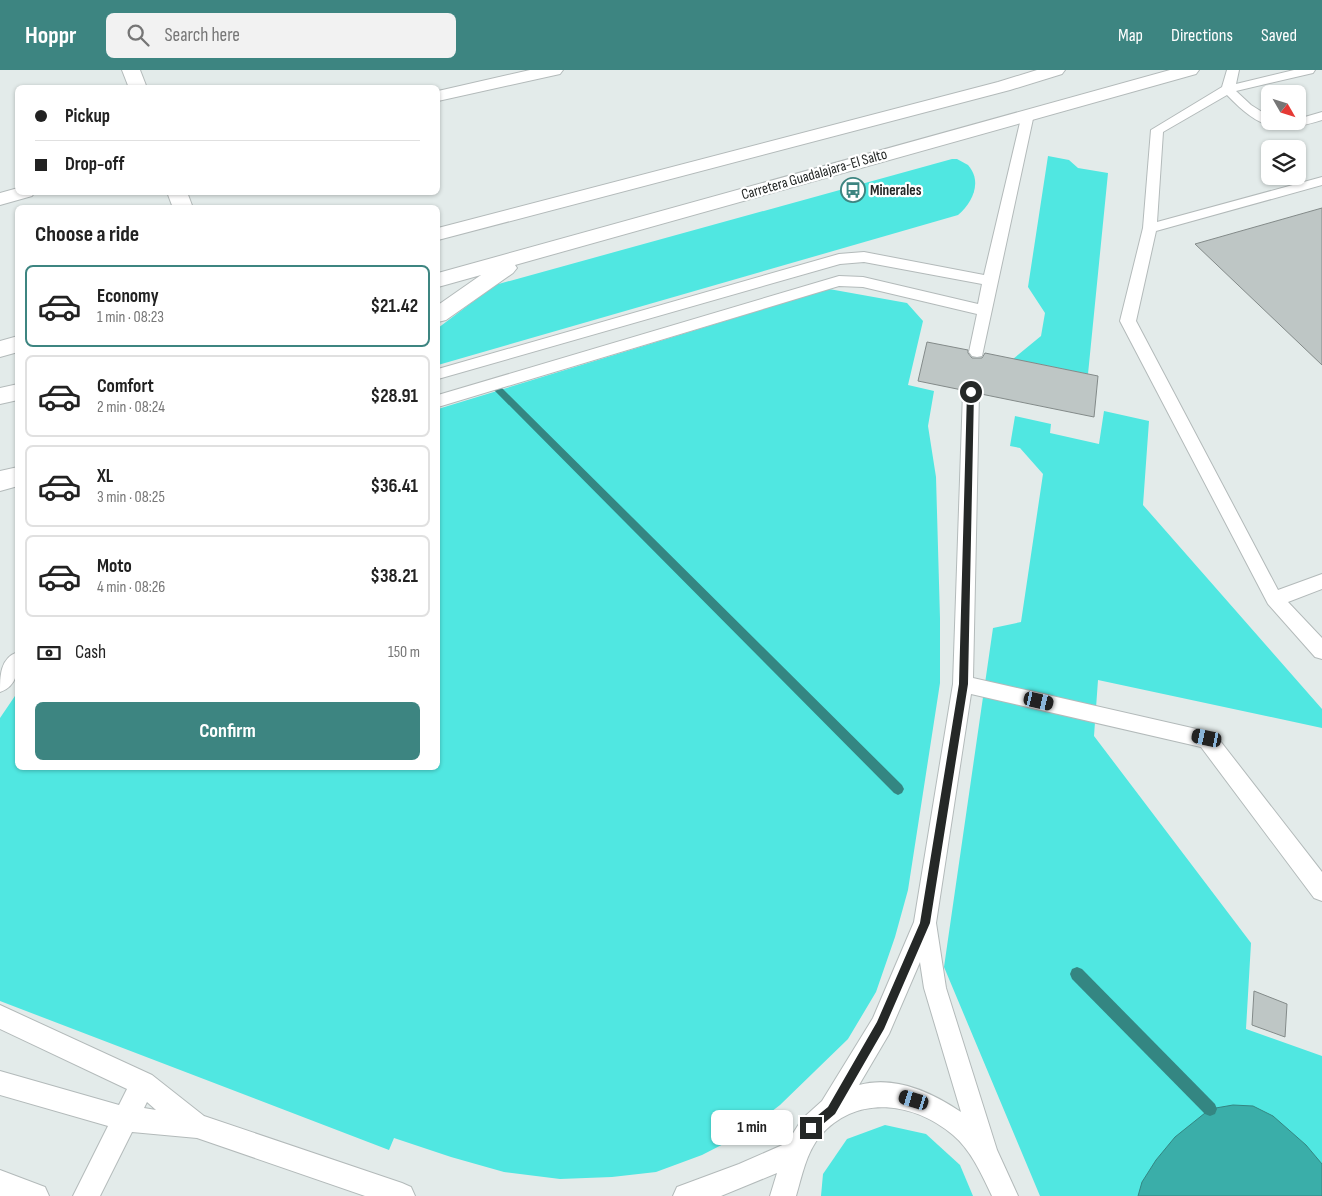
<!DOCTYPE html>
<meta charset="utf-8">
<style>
:root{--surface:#fff;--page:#f2f2f2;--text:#222;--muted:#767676;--line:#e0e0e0;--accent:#3d8581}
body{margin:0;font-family:"Sofia Sans Condensed",sans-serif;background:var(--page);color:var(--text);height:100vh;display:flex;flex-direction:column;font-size:19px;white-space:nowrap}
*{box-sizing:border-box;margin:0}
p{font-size:16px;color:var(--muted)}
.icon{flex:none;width:28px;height:28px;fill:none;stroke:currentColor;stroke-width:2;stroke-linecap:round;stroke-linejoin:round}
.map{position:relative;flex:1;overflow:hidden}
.drawer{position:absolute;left:15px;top:135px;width:425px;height:565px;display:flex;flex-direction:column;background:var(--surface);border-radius:8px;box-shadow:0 1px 4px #0004}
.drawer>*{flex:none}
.guide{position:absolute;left:15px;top:15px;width:425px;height:110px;border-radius:8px;box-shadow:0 1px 4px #0004;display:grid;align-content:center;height:110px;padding:0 20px;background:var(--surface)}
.needle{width:32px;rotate:129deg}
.controls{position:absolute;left:1261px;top:15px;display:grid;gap:10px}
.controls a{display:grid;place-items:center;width:45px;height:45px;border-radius:8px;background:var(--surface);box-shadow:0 1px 4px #0004;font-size:25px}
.end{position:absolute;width:22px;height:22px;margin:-11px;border:6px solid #252827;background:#fff;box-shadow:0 0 0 2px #fff}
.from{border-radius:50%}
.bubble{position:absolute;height:35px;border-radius:8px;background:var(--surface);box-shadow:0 1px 4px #0004;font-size:16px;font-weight:700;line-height:35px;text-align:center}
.car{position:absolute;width:15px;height:30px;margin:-15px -8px;border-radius:6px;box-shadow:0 0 4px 1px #0007;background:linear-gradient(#222 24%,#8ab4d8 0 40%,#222 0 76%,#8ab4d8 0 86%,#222 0)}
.guide b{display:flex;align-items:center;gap:18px;height:48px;font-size:19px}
.guide b+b{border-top:1px solid var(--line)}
.guide i{width:12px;height:12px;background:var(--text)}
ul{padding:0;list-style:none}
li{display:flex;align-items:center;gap:15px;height:82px;margin:0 10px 8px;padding:0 10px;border:2px solid var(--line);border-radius:8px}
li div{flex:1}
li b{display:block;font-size:19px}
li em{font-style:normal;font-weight:700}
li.on{border-color:var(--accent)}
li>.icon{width:45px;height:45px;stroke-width:1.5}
h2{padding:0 20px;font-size:22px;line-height:60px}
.pay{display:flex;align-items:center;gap:12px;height:55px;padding:0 20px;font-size:19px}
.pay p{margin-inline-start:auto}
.cta{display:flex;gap:10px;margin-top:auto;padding:10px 20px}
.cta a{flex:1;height:58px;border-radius:8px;background:var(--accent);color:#fff;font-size:20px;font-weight:700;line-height:58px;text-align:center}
header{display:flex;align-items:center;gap:30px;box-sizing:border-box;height:70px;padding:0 25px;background:var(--accent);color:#fff}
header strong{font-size:24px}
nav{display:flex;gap:28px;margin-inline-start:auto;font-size:18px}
.search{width:350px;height:45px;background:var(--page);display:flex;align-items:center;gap:12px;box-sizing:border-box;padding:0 18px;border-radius:8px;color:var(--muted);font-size:19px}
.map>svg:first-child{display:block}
.green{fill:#50e7e1}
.water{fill:#3aaea9;stroke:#348682}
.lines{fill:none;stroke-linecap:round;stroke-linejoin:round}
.stream{fill:#348682;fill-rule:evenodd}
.building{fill:#bec6c5;stroke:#838a89}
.service-casing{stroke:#b3baba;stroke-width:2}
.minor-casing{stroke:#b3baba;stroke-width:2}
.secondary-casing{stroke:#b3baba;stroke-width:2}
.service{fill:#fff;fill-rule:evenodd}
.minor{fill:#fff;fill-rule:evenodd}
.secondary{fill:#fff;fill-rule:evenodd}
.route{fill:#252827}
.labels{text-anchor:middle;stroke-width:4.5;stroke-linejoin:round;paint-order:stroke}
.far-street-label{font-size:15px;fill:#252827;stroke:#fff}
.far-poi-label{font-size:15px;font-weight:bold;fill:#252827;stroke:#fff;text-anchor:start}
</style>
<header>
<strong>Hoppr</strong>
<div class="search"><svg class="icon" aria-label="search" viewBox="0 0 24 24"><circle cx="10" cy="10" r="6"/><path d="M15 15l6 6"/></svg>Search here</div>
<nav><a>Map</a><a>Directions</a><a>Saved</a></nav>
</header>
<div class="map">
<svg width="1322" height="1126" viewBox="0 0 1322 1126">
<rect width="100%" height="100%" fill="#e3ebea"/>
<g class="green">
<polygon points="1048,86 1069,90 1078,98 1108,103 1088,304 1013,289 1041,266 1045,243 1028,217"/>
<path d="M952 89H957L968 95C983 112 972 133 958 145L438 295V258L495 215Z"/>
<polygon points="829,219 907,233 923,251 908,315 934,321 928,356 936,407 940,548 940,613 908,820 895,867 876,922 848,969 780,1035 741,1065 702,1085 656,1102 612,1107 560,1109 504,1102 451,1087 394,1068 389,1080 0,931 0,648 17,623 18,698 438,698 438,339"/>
<polygon points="1104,341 1149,351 1143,435 1322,639 1322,658 1098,610 1094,666 1251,873 1246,959 1322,986 1322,1126 1040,1126 944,897 993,558 1021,552 1043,404 1020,378 1010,376 1015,346 1051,354 1050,363 1099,374"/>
<polygon points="885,1055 926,1064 960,1095 973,1126 821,1126 823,1104 847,1069"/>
</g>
<polygon class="water" points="1233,1035 1253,1036 1273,1046 1306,1075 1322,1094 1322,1126 1138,1126 1142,1112 1156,1090 1175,1067 1210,1039"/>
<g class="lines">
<g class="stream">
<polygon points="495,313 498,314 902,715 904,719 902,723 898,725 894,723 492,318 490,316"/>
<polygon points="1077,897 1082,899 1215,1034 1217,1039 1215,1044 1210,1046 1205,1044 1072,909 1070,904 1072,899"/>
</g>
</g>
<g class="building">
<polygon points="1322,138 1322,295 1195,174"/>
<polygon points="927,272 968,280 968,283 972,288 982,288 985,283 1098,306 1094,347 981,324 979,317 972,314 964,316 962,320 918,311"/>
<polygon points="1254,921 1287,934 1285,967 1252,955"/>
</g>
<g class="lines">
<defs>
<g id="service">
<path d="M1227 0H1239L1236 14 1294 0H1315L1313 3 1236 21 1251 35 1270 47V51H1298V49L1322 42V50C1277 64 1260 59 1227 25L1163 62 1157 152 1322 107V115L1156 161 1136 251 1278 520 1322 504V519L1288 532 1322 568V589L1315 587 1268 534 1120 251 1143 158 1151 60 1222 17Z"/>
<polygon points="1028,40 1034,44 982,286 977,287 972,286 969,282 977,244 863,217 839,216 438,337 438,325 839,206 863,207 978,234 982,214 864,192 840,194 438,309 438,299 839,184 864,182 984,205 1022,44"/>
<path d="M971 316 977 318 979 322 973 608 1214 663 1322 802V831L1314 828 1201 677 971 624 936 853 946 918 997 1080 1018 1126H992C982 1105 971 1080 953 1065 913 1032 857 1024 820 1066 806 1083 802 1106 796 1126H770L777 1103 721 1126H673L677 1117 739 1094 787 1073 802 1049 822 1031 873 948 914 852 953 614 963 322 965 318ZM920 892 924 918 961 1042C933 1023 895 1005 859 1015L889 964Z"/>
<path d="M18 582C18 599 18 616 0 622 0 606 0 588 18 582Z"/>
<path d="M0 935 152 1005 204 1046 402 1113 411 1117 415 1126H365L197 1068 132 1062 100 1126H73L108 1056 0 1025V1001L119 1035 127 1019 0 959ZM147 1032 156 1040 144 1038Z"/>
<polygon points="0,1100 45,1117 49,1126 0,1126"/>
</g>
<g id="minor">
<polygon points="122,0 140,0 147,18 129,18"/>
<polygon points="530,0 563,0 560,4 438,31 438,21"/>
<polygon points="18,118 18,122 35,122 32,126 0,135 0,123"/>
<polygon points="167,122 187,122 193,138 173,138"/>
</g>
<g id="secondary">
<polygon points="1037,0 1065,0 1062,4 1010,20 438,170 438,158 998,12"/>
<polygon points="1170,0 1199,0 1196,4 515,195 517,198 513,203 446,250 438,252 438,235 481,205 438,217 438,203"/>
<polygon points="18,266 18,282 0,287 0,271"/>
<polygon points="18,314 18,330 0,334 0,318"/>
<polygon points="18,397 18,416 0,421 0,401"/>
</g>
</defs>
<use href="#service" class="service-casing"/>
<use href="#minor" class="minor-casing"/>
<use href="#secondary" class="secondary-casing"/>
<use href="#service" class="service"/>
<use href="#minor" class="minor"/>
<use href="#secondary" class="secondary"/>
</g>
<polygon class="route" points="971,319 974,322 968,614 930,853 884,959 835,1044 811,1064 807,1062 805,1058 807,1054 828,1037 877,952 920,853 959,614 967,322"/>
<defs>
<symbol id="bus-ring" viewBox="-11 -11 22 22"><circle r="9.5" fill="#fff" stroke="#3d8581" stroke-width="1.5"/><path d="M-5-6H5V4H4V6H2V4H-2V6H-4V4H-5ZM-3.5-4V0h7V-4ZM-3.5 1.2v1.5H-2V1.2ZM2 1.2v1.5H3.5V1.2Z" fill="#3d8581"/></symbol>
</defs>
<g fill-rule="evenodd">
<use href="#bus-ring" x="839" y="106" width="28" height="28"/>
</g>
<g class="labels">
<g class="far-street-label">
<text transform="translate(814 104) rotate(-16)" y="5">Carretera Guadalajara-El Salto</text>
</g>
<g class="far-poi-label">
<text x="870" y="125">Minerales</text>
</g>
</g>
</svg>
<div class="controls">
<a><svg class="needle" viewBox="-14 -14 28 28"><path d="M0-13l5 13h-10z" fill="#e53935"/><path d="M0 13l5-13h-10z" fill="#767676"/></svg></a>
<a><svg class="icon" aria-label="layers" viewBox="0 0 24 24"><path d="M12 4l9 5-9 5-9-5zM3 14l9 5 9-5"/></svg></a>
</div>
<i class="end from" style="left:971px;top:322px"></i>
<i class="end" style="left:811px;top:1058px"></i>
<div class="bubble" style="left:711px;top:1040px;width:82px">1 min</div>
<i class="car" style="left:1039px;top:631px;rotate:103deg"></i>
<i class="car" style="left:1207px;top:668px;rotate:282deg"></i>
<i class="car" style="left:914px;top:1030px;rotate:287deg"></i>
<div class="guide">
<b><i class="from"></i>Pickup</b>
<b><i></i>Drop-off</b>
</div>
<section class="drawer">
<h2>Choose a ride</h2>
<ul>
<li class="on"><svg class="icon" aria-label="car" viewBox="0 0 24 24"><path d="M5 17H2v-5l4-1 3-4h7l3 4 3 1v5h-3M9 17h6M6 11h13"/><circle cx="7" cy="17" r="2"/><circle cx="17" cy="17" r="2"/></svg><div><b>Economy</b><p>1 min · 08:23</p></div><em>$21.42</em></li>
<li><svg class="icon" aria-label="car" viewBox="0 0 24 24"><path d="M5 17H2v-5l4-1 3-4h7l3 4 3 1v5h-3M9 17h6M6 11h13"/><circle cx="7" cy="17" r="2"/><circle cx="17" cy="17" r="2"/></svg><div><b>Comfort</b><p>2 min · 08:24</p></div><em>$28.91</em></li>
<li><svg class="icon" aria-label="car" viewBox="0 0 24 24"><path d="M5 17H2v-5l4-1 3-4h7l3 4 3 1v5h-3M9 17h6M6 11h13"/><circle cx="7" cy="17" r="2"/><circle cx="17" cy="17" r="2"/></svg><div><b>XL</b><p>3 min · 08:25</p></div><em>$36.41</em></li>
<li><svg class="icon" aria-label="car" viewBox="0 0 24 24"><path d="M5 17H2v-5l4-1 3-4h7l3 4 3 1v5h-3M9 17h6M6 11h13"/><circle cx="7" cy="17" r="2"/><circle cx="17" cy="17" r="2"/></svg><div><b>Moto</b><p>4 min · 08:26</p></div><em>$38.21</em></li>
</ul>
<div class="pay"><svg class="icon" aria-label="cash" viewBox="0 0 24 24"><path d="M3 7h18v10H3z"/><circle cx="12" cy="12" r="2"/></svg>Cash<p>150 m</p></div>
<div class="cta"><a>Confirm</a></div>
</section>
</div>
